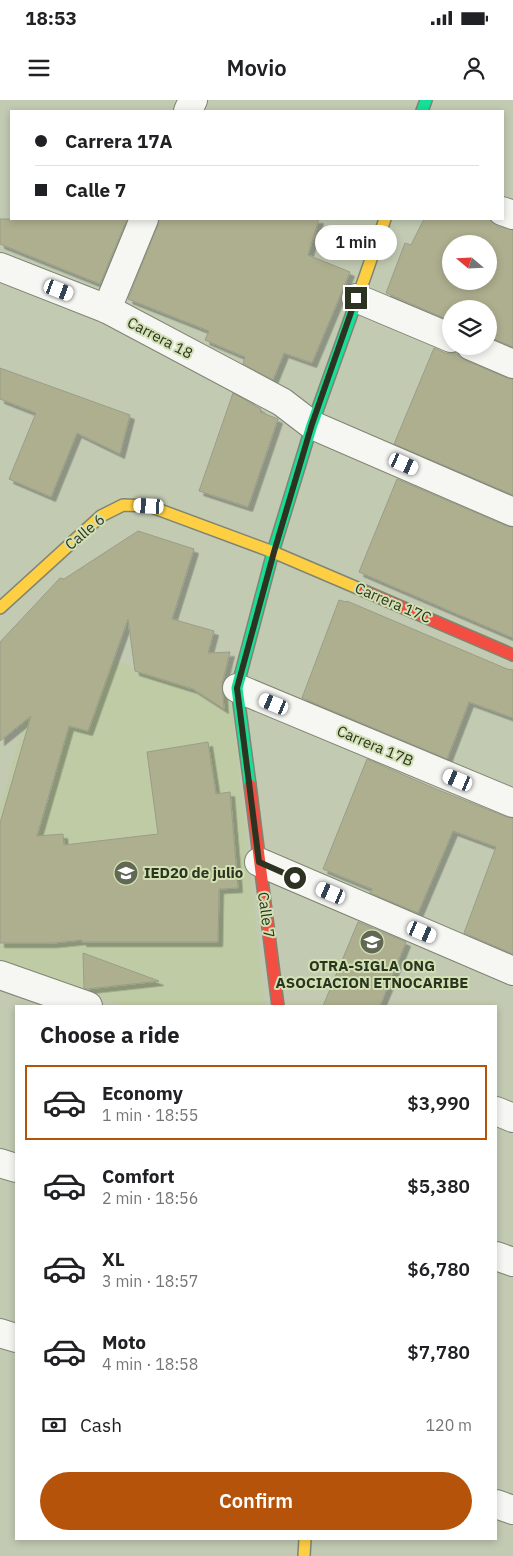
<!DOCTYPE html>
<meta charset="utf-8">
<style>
:root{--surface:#fff;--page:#f2f2f2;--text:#202124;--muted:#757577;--line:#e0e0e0;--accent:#b45309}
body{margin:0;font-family:"IBM Plex Sans",sans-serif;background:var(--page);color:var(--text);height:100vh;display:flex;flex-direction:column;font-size:19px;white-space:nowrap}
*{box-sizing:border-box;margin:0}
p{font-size:16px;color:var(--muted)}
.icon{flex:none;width:28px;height:28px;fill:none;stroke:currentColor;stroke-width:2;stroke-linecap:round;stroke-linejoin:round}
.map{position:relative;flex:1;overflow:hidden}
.side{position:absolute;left:15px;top:905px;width:482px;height:535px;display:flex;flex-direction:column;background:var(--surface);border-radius:0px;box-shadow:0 2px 8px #0003}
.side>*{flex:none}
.banner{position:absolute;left:10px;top:10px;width:494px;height:110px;border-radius:0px;box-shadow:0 2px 8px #0003;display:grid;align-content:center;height:110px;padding:0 25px;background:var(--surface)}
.needle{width:32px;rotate:289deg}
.fabs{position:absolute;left:442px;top:135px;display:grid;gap:10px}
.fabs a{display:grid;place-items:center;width:55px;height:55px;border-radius:50%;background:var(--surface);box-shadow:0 2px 8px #0003;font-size:25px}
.end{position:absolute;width:22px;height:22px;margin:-11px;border:6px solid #2d3321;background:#fff;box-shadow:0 0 0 2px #fff}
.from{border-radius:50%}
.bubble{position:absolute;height:35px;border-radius:18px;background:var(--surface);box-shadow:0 2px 8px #0003;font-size:16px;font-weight:600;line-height:35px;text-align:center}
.car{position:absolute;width:15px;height:30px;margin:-15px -8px;border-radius:6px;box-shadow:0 0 4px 1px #0007;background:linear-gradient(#fff 24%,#345 0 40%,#fff 0 76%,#345 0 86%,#fff 0)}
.banner b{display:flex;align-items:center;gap:18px;height:48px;font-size:19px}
.banner b+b{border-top:1px solid var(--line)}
.banner i{width:12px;height:12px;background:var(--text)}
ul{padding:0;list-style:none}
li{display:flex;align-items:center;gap:15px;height:75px;margin:0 10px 8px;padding:0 15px;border:2px solid transparent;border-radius:0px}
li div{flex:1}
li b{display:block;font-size:19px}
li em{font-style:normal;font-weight:600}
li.selected{border-color:var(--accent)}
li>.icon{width:45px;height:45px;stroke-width:1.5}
h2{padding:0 25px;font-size:22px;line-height:60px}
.pay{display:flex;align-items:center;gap:12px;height:55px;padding:0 25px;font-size:19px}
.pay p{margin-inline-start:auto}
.button{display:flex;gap:10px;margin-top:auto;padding:10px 25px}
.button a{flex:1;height:58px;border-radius:30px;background:var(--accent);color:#fff;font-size:20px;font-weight:600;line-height:58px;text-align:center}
.status{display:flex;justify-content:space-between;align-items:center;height:35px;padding:0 25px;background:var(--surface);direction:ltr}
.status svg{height:14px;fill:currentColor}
header{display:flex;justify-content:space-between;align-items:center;height:65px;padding:0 25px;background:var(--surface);font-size:22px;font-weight:600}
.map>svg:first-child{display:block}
.built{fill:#becba4}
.building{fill:#aeaf8f;stroke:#9a9d89;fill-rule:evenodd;filter:url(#shadow)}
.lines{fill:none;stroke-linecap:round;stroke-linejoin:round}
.street-casing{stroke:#7f8573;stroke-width:30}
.fast-casing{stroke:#7f8573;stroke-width:14}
.slow-casing{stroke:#7f8573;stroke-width:14}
.jam-casing{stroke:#7f8573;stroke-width:14}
.street{stroke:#f6f7f3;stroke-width:28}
.fast{stroke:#16e098;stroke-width:11}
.slow{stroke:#ffcf43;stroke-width:11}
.jam{stroke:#f24e42;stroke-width:11}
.route{stroke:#2d3321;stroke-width:6}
.labels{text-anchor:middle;stroke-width:4;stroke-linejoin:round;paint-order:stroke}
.street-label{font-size:15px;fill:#2d3321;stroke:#d2e1b4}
.poi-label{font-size:15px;font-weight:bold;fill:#2d3321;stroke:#d2e1b4;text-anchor:start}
</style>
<div class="status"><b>18:53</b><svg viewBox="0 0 49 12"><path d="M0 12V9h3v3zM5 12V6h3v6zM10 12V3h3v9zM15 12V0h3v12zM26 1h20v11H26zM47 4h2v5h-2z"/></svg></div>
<header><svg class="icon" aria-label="menu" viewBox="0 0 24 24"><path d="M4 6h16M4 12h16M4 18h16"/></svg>Movio<svg class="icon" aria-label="person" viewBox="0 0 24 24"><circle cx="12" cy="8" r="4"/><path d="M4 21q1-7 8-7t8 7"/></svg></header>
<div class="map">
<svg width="513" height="1456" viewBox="0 0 513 1456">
<defs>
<filter id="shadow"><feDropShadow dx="4.5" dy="4.5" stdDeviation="0" flood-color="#0004"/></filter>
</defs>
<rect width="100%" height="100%" fill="#c2cab2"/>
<polygon class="built" points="46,544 230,592 265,906 124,906 0,861 0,708"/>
<g class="building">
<polygon points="0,119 127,119 100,184 0,144"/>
<polygon points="159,119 319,119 308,155 350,172 312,263 284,253 273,280 243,264 245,257 205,240 209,231 128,199 158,125"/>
<path d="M424 119H489L497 126 513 130V247L489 237V209H451V221L386 193 405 143 411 145ZM451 144H489V181H451Z"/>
<polygon points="434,248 445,253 452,254 457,252 459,256 465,260 507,278 513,279 513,395 394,344"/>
<polygon points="0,268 130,315 120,354 77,333 51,397 9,379 36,313 0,299"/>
<polygon points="233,293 261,309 260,312 278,319 248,407 199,391"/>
<polygon points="397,379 507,426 513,427 513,538 359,472"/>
<polygon points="138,431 194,449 172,519 214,531 208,553 230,552 222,584 224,609 193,589 135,571 128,519 88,631 69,626 37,736 63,734 64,745 158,734 147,652 208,642 216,694 230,692 238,788 219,789 218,842 82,842 82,840 53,843 0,843 0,723 31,616 0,641 0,542 60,478 64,479"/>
<polygon points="339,500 346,502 347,501 507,569 513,570 513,618 469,602 447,659 302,598"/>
<polygon points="367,659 436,689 507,717 513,718 513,854 464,833 496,747 453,731 418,813 370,793 372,789 323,769"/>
<polygon points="358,822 406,842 380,906 323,906"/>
<polygon points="83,853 159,881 87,889 84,888"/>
</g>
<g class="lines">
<defs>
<g id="street">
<polyline points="188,11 193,0"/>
<polyline points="502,111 513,115"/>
<polyline points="0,167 107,209 282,302 312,325 513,412"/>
<polyline points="356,198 451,238"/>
<polyline points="107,209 144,119"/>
<polyline points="471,246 513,264"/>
<polyline points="237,588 513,703"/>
<polyline points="259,762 513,871"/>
<polyline points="0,875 88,906"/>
<polyline points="496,1011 513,1018"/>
<polyline points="0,1063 16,1068"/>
<polyline points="496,1156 513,1162"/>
<polyline points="0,1233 16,1238"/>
<polyline points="496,1404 513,1410"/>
</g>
<g id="fast">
<polyline points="422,11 426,0"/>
<polyline points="250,685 237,588 273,452 312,325 360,191"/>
</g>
<g id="slow">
<polyline points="360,191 385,119"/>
<polyline points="0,508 101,416 123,405 149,406 273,452 362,490"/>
<polyline points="304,1456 305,1439"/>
</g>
<g id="jam">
<polyline points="362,490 513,555"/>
<polyline points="250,685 278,906"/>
</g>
</defs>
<use href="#street" class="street-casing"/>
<use href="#fast" class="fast-casing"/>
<use href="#slow" class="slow-casing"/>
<use href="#jam" class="jam-casing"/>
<use href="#street" class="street"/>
<use href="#fast" class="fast"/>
<use href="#slow" class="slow"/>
<use href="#jam" class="jam"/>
</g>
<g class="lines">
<polyline class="route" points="295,778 259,762 237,588 274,452 312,324 356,198"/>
</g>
<defs>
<symbol id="school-disc" viewBox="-11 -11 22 22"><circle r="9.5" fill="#616854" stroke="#d2e1b4"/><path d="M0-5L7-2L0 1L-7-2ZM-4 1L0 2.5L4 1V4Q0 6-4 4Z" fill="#fff"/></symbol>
</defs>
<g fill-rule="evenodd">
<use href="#school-disc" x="112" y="759" width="28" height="28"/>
<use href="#school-disc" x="358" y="828" width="28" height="28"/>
</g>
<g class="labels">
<g class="street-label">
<text transform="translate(160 238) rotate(28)" y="5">Carrera 18</text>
<text transform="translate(85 432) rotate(-40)" y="5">Calle 6</text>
<text transform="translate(393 503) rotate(23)" y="5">Carrera 17C</text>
<text transform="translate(375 646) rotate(23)" y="5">Carrera 17B</text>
<text transform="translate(266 815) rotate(82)" y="5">Calle 7</text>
</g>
<g class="poi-label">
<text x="144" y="778">IED20 de julio</text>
<text x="372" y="871" text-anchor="middle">OTRA-SIGLA ONG<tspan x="372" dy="17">ASOCIACION ETNOCARIBE</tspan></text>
</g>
</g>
</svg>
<div class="fabs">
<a><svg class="needle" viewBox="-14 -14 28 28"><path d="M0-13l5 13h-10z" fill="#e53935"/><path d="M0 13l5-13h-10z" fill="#757577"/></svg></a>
<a><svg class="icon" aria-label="layers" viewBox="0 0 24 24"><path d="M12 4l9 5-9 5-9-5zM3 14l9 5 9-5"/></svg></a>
</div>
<i class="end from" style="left:295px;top:778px"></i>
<i class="end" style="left:356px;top:198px"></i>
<div class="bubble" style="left:315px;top:125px;width:82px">1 min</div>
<i class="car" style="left:59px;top:190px;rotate:111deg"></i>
<i class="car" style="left:404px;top:364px;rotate:114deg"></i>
<i class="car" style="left:149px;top:406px;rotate:273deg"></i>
<i class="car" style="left:274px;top:604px;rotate:292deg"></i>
<i class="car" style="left:458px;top:680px;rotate:293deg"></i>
<i class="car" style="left:331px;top:793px;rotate:293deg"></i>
<i class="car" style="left:422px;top:832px;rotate:113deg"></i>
<div class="banner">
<b><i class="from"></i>Carrera 17A</b>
<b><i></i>Calle 7</b>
</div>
<section class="side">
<h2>Choose a ride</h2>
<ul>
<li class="selected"><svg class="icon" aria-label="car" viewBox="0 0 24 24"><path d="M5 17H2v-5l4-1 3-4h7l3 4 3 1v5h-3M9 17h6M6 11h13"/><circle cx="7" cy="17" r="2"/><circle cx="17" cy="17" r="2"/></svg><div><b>Economy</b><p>1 min · 18:55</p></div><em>$3,990</em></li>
<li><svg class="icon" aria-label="car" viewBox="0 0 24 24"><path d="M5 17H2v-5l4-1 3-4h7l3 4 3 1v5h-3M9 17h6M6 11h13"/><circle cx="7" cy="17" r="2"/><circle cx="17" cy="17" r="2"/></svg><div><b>Comfort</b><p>2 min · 18:56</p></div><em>$5,380</em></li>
<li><svg class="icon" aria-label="car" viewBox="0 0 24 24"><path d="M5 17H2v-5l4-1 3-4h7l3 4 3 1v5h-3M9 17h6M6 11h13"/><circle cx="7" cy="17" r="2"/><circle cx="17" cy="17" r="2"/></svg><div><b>XL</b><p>3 min · 18:57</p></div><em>$6,780</em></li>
<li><svg class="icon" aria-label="car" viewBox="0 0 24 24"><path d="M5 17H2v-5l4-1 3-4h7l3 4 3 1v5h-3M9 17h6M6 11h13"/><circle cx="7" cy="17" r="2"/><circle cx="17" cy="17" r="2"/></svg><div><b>Moto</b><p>4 min · 18:58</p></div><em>$7,780</em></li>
</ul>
<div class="pay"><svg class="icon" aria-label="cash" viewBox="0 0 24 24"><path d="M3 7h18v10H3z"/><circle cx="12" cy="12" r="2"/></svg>Cash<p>120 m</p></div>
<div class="button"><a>Confirm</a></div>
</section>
</div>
